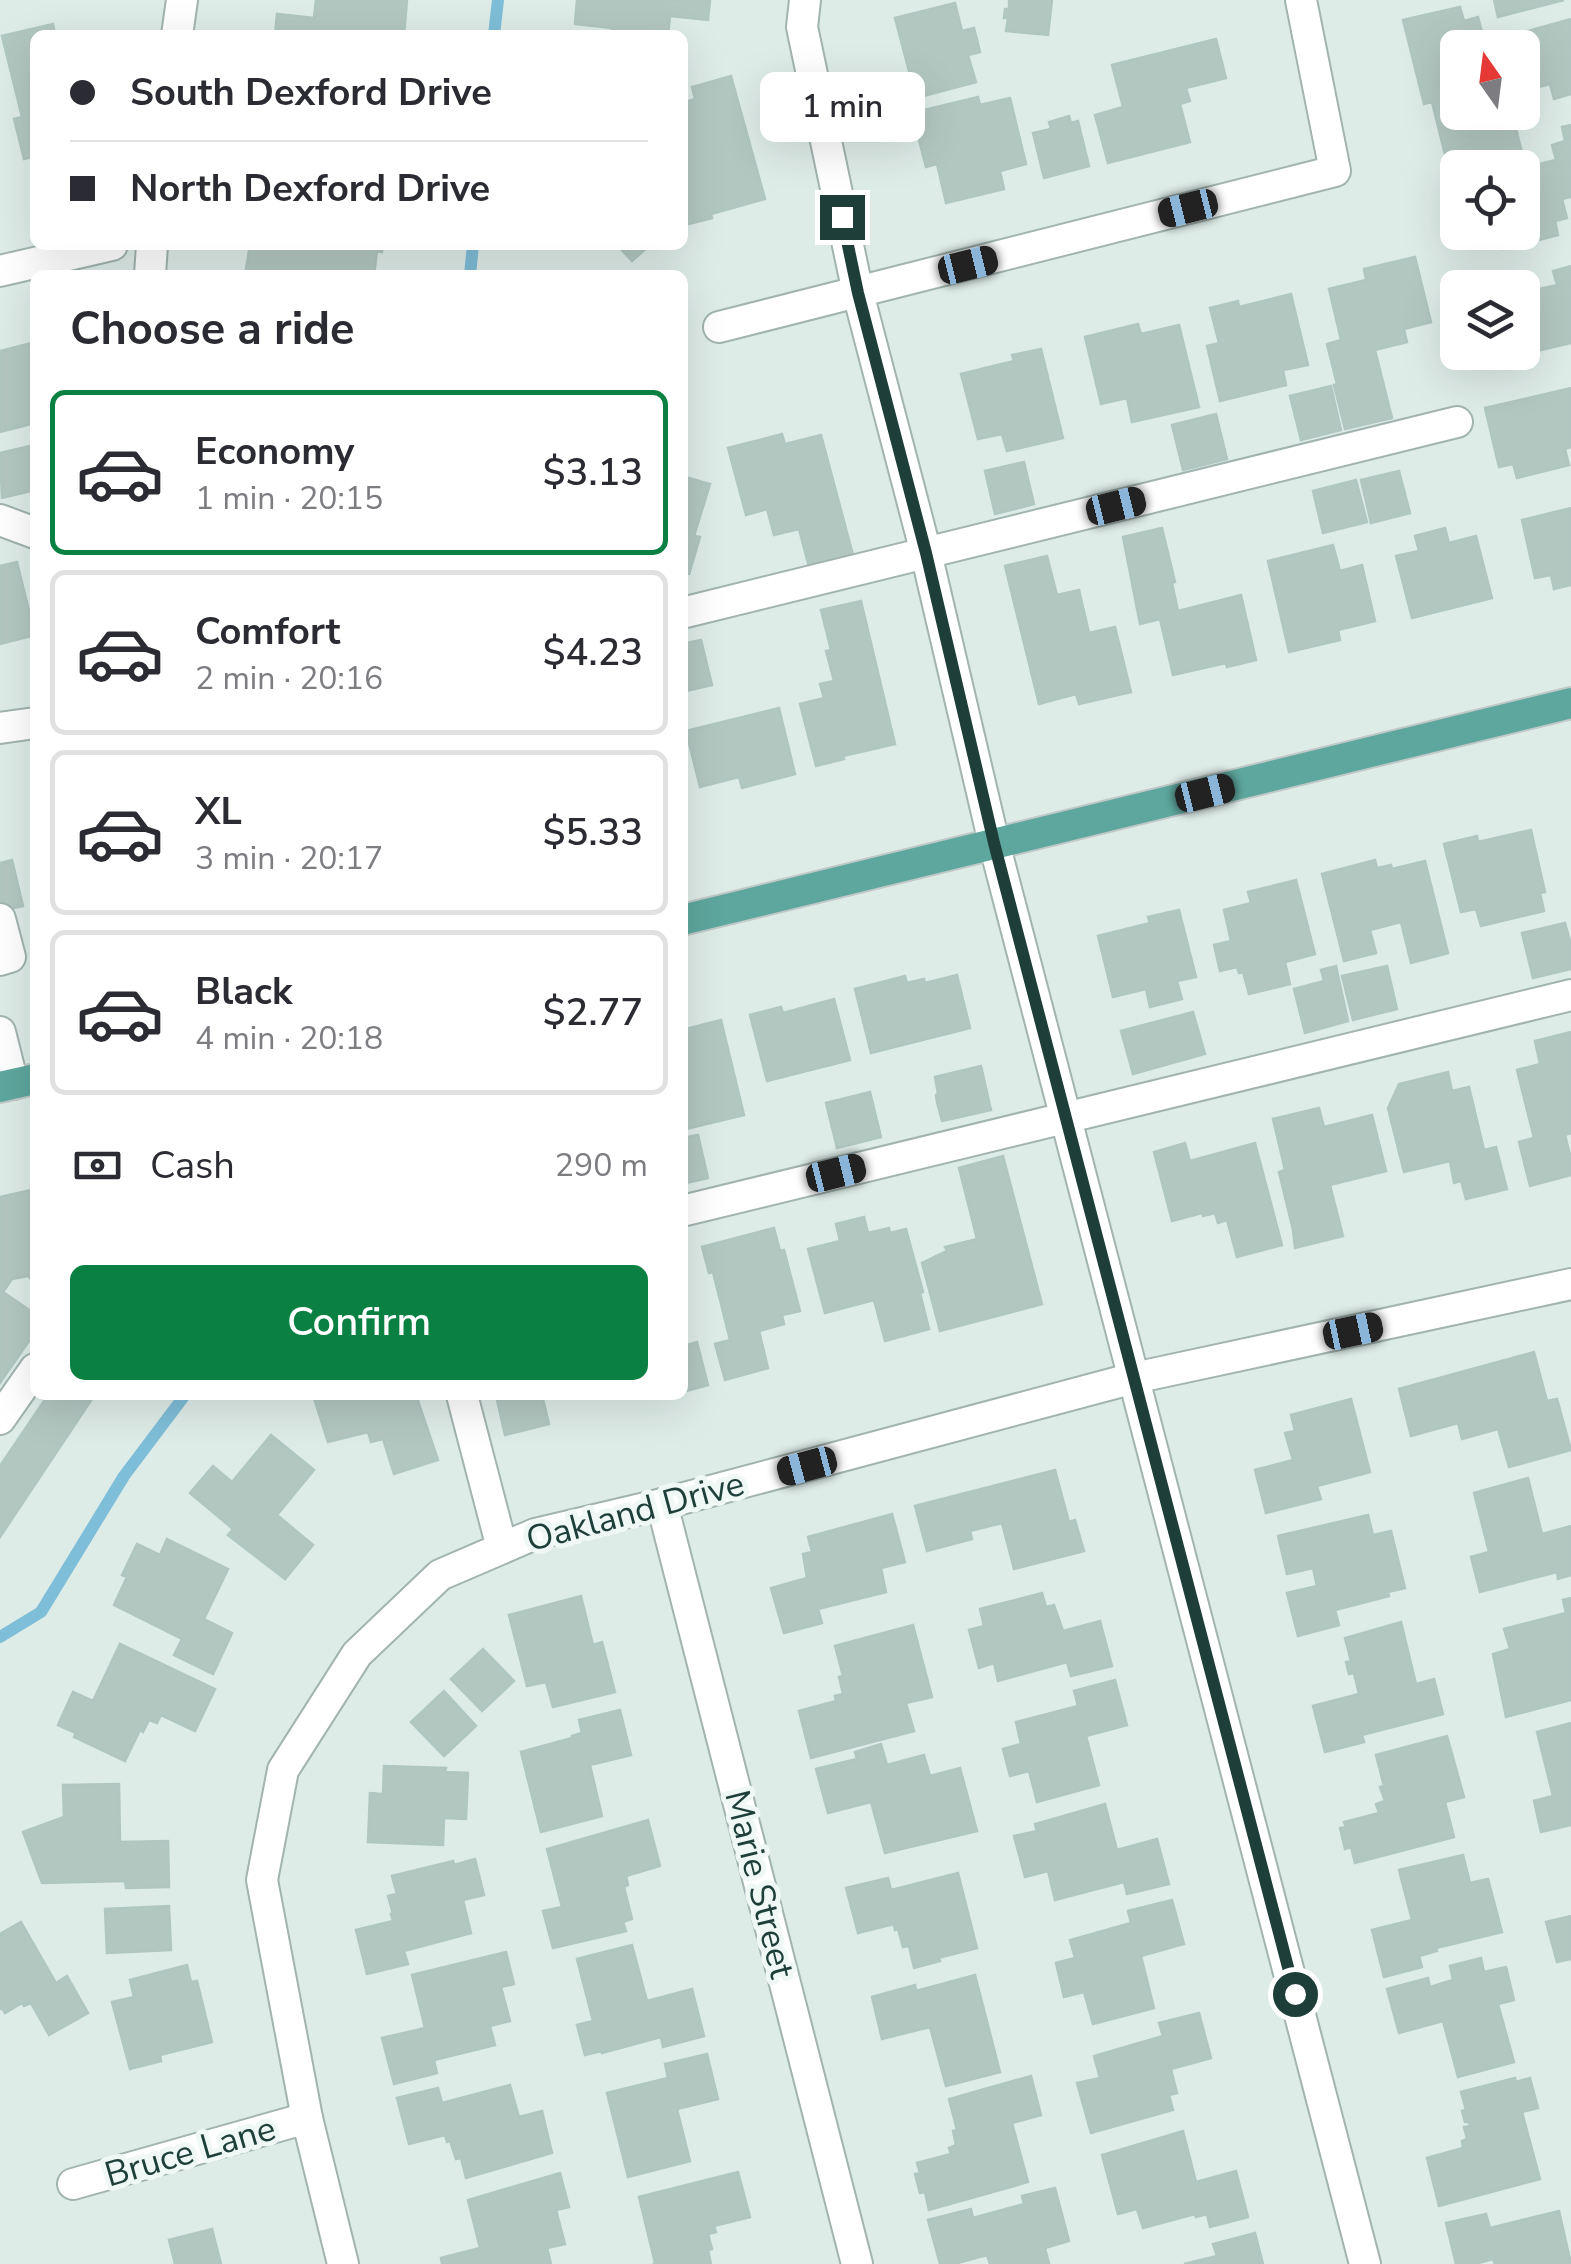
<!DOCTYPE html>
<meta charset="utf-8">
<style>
:root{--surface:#fff;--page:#f2f2f3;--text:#2b2b33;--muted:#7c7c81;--line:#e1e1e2;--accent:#0b8043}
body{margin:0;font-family:"Nunito Sans",sans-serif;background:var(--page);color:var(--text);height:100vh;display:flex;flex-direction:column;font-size:38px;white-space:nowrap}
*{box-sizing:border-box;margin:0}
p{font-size:32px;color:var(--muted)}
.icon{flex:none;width:55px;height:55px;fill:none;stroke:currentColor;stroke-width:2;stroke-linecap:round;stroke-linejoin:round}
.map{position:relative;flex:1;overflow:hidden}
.side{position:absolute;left:30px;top:270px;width:658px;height:1130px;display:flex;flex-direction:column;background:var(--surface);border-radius:15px;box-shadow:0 10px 40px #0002}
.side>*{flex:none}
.guide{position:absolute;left:30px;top:30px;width:658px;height:220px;border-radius:15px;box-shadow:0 10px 40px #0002;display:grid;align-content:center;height:220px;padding:0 40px;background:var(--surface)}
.needle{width:65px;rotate:346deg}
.controls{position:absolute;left:1440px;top:30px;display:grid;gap:20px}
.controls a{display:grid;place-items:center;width:100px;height:100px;border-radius:15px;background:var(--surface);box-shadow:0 10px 40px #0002;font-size:50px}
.end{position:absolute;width:45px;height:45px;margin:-22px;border:12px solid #1e3e39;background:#fff;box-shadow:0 0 0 5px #fff}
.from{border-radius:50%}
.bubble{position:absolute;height:70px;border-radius:15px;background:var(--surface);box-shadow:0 10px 40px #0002;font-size:32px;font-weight:600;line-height:70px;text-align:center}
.car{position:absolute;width:30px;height:60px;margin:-30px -15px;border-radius:12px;box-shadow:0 0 8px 2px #0007;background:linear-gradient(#222 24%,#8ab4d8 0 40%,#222 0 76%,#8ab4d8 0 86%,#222 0)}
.guide b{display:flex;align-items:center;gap:35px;height:95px;font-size:38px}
.guide b+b{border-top:2px solid var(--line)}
.guide i{width:25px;height:25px;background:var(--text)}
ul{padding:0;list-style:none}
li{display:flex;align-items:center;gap:30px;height:165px;margin:0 20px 15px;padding:0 20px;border:5px solid var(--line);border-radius:15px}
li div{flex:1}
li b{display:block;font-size:38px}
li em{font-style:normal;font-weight:600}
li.active{border-color:var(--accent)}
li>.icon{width:90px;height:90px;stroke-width:1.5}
h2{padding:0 40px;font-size:45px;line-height:120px}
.pay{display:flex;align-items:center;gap:25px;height:110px;padding:0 40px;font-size:38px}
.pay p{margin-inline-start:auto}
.action{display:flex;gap:20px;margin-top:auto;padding:20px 40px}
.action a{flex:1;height:115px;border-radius:15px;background:var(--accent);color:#fff;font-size:40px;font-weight:600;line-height:115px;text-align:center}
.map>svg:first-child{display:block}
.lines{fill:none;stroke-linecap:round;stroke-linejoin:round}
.stream{stroke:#7fbed8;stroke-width:12}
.building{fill:#b3c7c1;stroke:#b0c6c0;stroke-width:2.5}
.minor-casing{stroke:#a1b4b0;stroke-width:34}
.major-casing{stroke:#c0c9c8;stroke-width:34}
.minor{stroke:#fff;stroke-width:30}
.major{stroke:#5ea79e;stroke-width:30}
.route{stroke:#1e3e39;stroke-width:12}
.labels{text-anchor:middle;stroke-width:10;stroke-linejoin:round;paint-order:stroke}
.street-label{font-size:35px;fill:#1e3e39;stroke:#eff8f5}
</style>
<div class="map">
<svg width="1571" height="2264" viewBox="0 0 1571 2264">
<rect width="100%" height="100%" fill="#deece8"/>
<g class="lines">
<g class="stream">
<polyline points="494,35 498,0"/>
<polyline points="470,275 473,245"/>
<polyline points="0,1637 41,1612 124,1476 185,1395"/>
</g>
</g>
<g class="building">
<polygon points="316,0 407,0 404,35 275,35 277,14 314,18"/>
<polygon points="577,0 710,0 708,20 670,16 668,35 611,35 612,28 575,24"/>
<polygon points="1009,0 1052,0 1048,35 1006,31 1008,18 1004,18 1005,9 1009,9"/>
<polygon points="1494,0 1564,0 1498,17"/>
<polygon points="955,3 962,31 974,28 980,52 968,55 976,82 916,98 895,18"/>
<polygon points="1460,7 1464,21 1478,17 1486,48 1458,48 1458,112 1512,112 1522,153 1508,156 1511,168 1458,168 1458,186 1453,187 1432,102 1424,104 1403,20"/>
<polygon points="1571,19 1571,94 1554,99 1550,84 1539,87 1524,32"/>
<polygon points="53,24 55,35 35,35 35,156 24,159 14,119 22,117 2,36"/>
<polygon points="1216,39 1226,78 1186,88 1190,101 1180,104 1190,142 1108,163 1095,115 1123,107 1112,65"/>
<polygon points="731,76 765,199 711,214 712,218 685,225 682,217 682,103 695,99 692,87"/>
<polygon points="978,97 980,105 1010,98 1026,164 1000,171 1004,189 946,203 937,164 926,167 912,113"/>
<polygon points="1069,116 1071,123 1078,121 1089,166 1044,178 1033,133 1051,129 1049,122"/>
<polygon points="1571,125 1571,197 1562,199 1567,218 1555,221 1558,235 1503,249 1499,235 1485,239 1484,232 1522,232 1522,168 1556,160 1552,145 1565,141 1562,127"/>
<polygon points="250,245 288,247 383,245 382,252 377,251 374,275 245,275"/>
<polygon points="617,245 650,245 632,261"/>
<polygon points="1415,257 1431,322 1404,329 1407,342 1375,350 1392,418 1345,429 1334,385 1337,384 1327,344 1341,340 1329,289 1366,280 1364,269"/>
<polygon points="1571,266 1571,343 1473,366 1470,352 1522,352 1522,288 1483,288 1523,278 1526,292 1557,285 1553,271"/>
<polygon points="1291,294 1308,365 1283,370 1286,385 1220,401 1207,346 1219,343 1210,308 1238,301 1239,307"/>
<polygon points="1138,324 1141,334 1179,325 1199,407 1132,422 1127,398 1101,404 1085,337"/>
<polygon points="35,342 35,423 0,432 0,351"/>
<polygon points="1041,349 1063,438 1007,451 1002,434 978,439 961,374 1014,361 1012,355"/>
<polygon points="1331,386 1341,430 1301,440 1290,396"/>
<polygon points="1571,388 1571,447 1565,449 1569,465 1517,478 1513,464 1499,467 1485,408"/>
<polygon points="1216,414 1227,459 1183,470 1172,425"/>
<polygon points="782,434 785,444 821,435 853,555 809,567 799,529 774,535 767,509 746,515 728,448"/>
<polygon points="30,446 35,465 35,490 2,498 0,453"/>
<polygon points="1024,462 1034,504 995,514 985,471"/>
<polygon points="1399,471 1410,513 1371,523 1361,480"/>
<polygon points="682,476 710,484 694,536 700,537 689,574 682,572"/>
<polygon points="1356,480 1367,522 1323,533 1313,491"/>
<polygon points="1571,508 1571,585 1554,589 1551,575 1535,578 1522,520"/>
<polygon points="1162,528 1175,582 1172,583 1178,611 1241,595 1256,660 1227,667 1226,663 1173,675 1160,619 1140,624 1123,537"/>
<polygon points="1445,528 1449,543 1476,536 1492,598 1412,618 1396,556 1419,551 1415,536"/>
<polygon points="1333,545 1340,571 1362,565 1375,621 1338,630 1340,640 1289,652 1268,561"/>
<polygon points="1047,556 1057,595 1079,590 1089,633 1115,627 1131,692 1079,704 1076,694 1039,704 1005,566"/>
<polygon points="17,562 35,635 0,644 0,566"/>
<polygon points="861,601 895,744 843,756 844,759 816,766 800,704 824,698 820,684 834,681 826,651 831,650 821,610"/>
<polygon points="701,640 712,685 682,692 682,644"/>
<polygon points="779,708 795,774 742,788 739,777 700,787 686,731"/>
<polygon points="1531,830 1545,892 1540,893 1544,911 1481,926 1476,909 1461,912 1444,844 1477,836 1478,842"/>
<polygon points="12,860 23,906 0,911 0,863"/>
<polygon points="1375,860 1377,868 1391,865 1392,869 1425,861 1448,953 1411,963 1401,922 1370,930 1376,953 1344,961 1322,874"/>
<polygon points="1296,880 1315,954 1285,962 1290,984 1249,994 1243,972 1239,973 1237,967 1220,971 1214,945 1231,941 1224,910 1251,903 1248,892"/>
<polygon points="1179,910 1196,977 1177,981 1182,999 1150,1007 1146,989 1113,997 1098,936 1150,923 1148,917"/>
<polygon points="1565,923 1571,945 1571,969 1533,978 1522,933"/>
<polygon points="1336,966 1348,1021 1305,1033 1294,989 1324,981 1321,970"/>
<polygon points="1387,966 1397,1009 1353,1020 1342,976"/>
<polygon points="957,975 970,1028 871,1053 855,989 905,976 907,983 924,979 925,983"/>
<polygon points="834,999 850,1060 767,1081 750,1015 781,1007 783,1013"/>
<polygon points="1193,1012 1205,1054 1133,1074 1121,1031"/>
<polygon points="721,1020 744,1115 682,1130 682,1030"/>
<polygon points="1571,1032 1571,1133 1565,1135 1571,1159 1571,1175 1530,1186 1519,1142 1534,1138 1517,1070 1540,1064 1535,1041"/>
<polygon points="981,1066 991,1110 942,1121 937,1102 936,1095 938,1094 935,1077"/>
<polygon points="1448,1072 1452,1091 1469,1087 1484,1150 1496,1147 1507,1189 1466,1199 1461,1181 1454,1183 1450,1161 1404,1172 1388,1108 1399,1084"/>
<polygon points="870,1092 881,1137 837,1148 826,1103"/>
<polygon points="1319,1108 1324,1127 1372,1115 1386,1171 1330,1185 1343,1236 1295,1248 1293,1230 1279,1172 1285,1170 1273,1119"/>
<polygon points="698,1135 708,1178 682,1184 682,1138"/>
<polygon points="1185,1143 1190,1161 1255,1143 1282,1245 1237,1257 1227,1220 1218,1223 1215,1213 1203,1216 1202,1213 1172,1221 1154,1152"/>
<polygon points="1003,1156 1042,1304 940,1331 922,1263 947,1251 945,1247 977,1239 959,1168"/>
<polygon points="35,1189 35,1283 28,1276 12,1279 3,1292 35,1314 35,1332 0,1383 0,1197"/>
<polygon points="864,1217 868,1233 889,1228 890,1233 906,1229 923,1292 920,1293 929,1329 885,1341 874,1300 825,1313 808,1249 840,1241 836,1224"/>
<polygon points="774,1228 780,1251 784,1250 800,1311 782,1315 784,1324 759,1331 768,1368 725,1380 715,1344 730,1340 713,1272 709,1273 702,1247"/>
<polygon points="682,1329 687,1345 697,1342 708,1385 682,1392"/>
<polygon points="1534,1352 1547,1401 1557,1399 1571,1450 1509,1467 1498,1429 1462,1439 1458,1423 1411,1436 1399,1389"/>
<polygon points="48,1395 94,1396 0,1537 0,1466"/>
<polygon points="313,1395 416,1395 438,1460 394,1474 383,1439 371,1442 368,1432 328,1442"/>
<polygon points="496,1395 542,1395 549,1424 505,1435"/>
<polygon points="1351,1399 1370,1472 1317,1486 1321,1499 1266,1513 1255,1470 1293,1460 1285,1433 1295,1431 1291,1415"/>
<polygon points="271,1435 314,1470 277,1515 313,1545 285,1579 228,1535 233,1529 190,1493 213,1466 232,1482"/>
<polygon points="1055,1470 1069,1522 1075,1520 1084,1551 1014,1569 1002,1523 970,1531 972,1539 927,1551 915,1506"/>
<polygon points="1528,1478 1542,1534 1571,1526 1571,1575 1558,1579 1557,1572 1480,1592 1471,1557 1489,1552 1474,1493"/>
<polygon points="892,1514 905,1562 881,1568 886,1592 818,1609 822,1623 784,1633 771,1588 807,1578 803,1554 812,1552 808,1537"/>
<polygon points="1368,1515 1373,1535 1391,1531 1405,1588 1388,1592 1389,1596 1335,1610 1339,1625 1298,1636 1287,1593 1317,1586 1313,1568 1287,1574 1278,1536"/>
<polygon points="167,1539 228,1569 204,1619 232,1633 213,1674 174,1655 182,1639 114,1605 127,1577 122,1575 137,1544 160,1555"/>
<polygon points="1042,1593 1046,1607 1054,1605 1063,1631 1100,1621 1112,1666 1071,1676 1067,1662 998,1681 994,1663 979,1668 969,1630 984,1626 980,1609"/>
<polygon points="581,1596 593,1645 602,1642 615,1692 553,1707 546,1682 527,1686 509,1615"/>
<polygon points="1571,1598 1571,1700 1506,1717 1493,1654 1510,1649 1504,1629 1566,1613 1563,1600"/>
<polygon points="1401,1622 1416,1684 1434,1679 1443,1714 1362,1735 1364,1742 1325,1752 1313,1706 1359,1694 1354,1673 1349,1674 1346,1662 1351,1661 1345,1638"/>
<polygon points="913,1625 932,1697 906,1703 914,1731 811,1758 799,1711 836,1701 835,1696 843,1694 839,1677 843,1676 835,1646"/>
<polygon points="120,1644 215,1689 195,1731 161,1715 157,1723 149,1720 143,1732 140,1730 125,1761 74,1737 76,1733 58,1725 73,1692 93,1701"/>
<polygon points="483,1649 514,1681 482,1711 451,1679"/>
<polygon points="1115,1680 1127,1725 1086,1736 1099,1785 1037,1802 1029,1771 1010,1776 1003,1749 1021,1744 1016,1722 1078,1706 1074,1691"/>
<polygon points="444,1691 476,1726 444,1756 411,1722"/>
<polygon points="620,1710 631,1755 590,1765 602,1816 541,1832 521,1752 572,1738 572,1736 582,1733 579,1720"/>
<polygon points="1571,1723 1571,1825 1541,1832 1534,1801 1553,1796 1537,1732"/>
<polygon points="1447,1736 1464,1797 1445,1802 1454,1837 1355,1863 1351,1847 1345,1849 1340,1828 1346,1827 1344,1822 1379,1813 1376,1804 1385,1801 1380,1787 1384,1786 1376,1755"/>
<polygon points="881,1744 887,1765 924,1755 930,1776 960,1768 977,1831 885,1853 871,1802 828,1813 816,1769 857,1759 855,1752"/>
<polygon points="384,1766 446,1768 445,1772 468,1773 466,1819 444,1818 443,1845 368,1842 370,1793 383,1794"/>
<polygon points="119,1784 120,1842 168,1841 169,1887 126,1888 125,1881 42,1883 23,1832 64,1817 63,1785"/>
<polygon points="1105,1804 1117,1850 1157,1839 1169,1884 1127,1894 1124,1882 1055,1900 1048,1871 1025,1877 1014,1836 1037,1831 1035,1824"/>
<polygon points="648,1820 660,1866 626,1876 628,1885 624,1887 632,1919 623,1922 626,1931 553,1948 543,1911 562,1907 547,1849"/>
<polygon points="1463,1855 1470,1883 1488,1879 1502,1932 1436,1948 1437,1951 1419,1956 1422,1967 1384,1977 1372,1930 1412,1920 1399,1870"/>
<polygon points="475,1859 484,1895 463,1900 471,1933 404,1951 408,1964 367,1974 356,1930 393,1921 391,1914 393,1914 388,1896 397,1894 392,1876 453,1861 454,1865"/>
<polygon points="958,1873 977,1948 938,1958 940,1961 914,1968 909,1946 903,1947 898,1929 895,1930 894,1924 858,1933 846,1888 888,1878 891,1890"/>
<polygon points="1172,1900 1184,1944 1141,1956 1154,2008 1093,2024 1084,1992 1064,1997 1056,1963 1075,1958 1070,1940 1131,1923 1128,1911"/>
<polygon points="169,1906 171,1950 107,1953 105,1909"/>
<polygon points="1571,1916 1571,1959 1557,1962 1546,1922"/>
<polygon points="21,1922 56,1983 67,1976 88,2013 49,2035 31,2003 24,2006 22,2003 5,2013 2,2008 0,2009 0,1934"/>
<polygon points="632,1945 647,2001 692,1989 704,2036 663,2047 661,2037 602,2053 601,2051 585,2055 577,2025 593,2021 577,1959"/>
<polygon points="506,1952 514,1984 501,1987 510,2021 490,2026 495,2045 434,2060 437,2073 394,2084 382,2038 425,2028 412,1975"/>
<polygon points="1481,1958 1484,1972 1506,1967 1514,2000 1498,2004 1514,2062 1458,2077 1443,2021 1399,2033 1387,1989 1428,1978 1430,1987 1453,1980 1450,1966"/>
<polygon points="187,1965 191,1982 197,1981 212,2042 160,2055 161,2061 130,2069 112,2002 134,1997 130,1980"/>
<polygon points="975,1975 1000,2072 946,2086 930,2027 882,2039 872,1997 915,1985 916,1991"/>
<polygon points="1199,2013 1211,2058 1171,2069 1177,2093 1169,2095 1173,2110 1091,2133 1077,2083 1100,2078 1094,2056 1163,2036 1159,2023"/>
<polygon points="707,2054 718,2099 677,2109 690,2161 628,2177 607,2093 668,2078 665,2064"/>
<polygon points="1031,2076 1041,2115 1012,2123 1028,2182 929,2210 925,2192 920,2193 915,2174 920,2173 917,2163 951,2154 949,2148 956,2145 953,2131 957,2130 949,2099"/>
<polygon points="1515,2078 1516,2082 1530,2078 1538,2108 1522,2112 1540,2179 1439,2206 1427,2158 1463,2148 1462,2141 1467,2139 1464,2127 1470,2126 1469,2122 1465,2122 1462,2111 1466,2110 1461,2092"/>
<polygon points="510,2085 519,2117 542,2111 552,2153 466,2178 461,2158 456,2159 450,2141 447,2142 445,2135 409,2144 397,2098 438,2088 442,2103"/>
<polygon points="1183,2131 1196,2182 1236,2171 1248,2217 1210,2227 1207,2214 1196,2217 1195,2214 1143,2228 1137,2209 1118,2214 1102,2155"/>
<polygon points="738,2172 750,2217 714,2226 716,2232 708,2234 712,2249 708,2250 711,2264 653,2264 655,2263 639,2197"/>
<polygon points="560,2173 569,2207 556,2210 565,2244 547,2248 551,2264 442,2264 441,2258 480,2248 468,2200"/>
<polygon points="1055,2188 1069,2241 1045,2248 1049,2264 990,2264 987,2255 954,2264 940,2264 928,2220 971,2209 973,2218 1024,2204 1022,2196"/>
<polygon points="1559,2211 1571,2264 1495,2264 1493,2259 1475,2264 1456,2264 1446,2223 1486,2214 1490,2228"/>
<polygon points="212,2229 221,2264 175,2264 169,2240"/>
<polygon points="1255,2233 1263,2264 1184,2264 1217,2256 1213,2244"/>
</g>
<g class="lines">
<defs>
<g id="minor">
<polyline points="805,0 802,27 858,293 926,553 994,843 1365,2264"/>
<polyline points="177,35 182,0"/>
<polyline points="0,271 112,245"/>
<polyline points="150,275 152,245"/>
<polyline points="719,327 1335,171 1301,0"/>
<polyline points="0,520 35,533"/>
<polyline points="682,613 1457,422"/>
<polyline points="0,728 35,723"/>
<polyline points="0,919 10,957 0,960"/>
<polyline points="0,1032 13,1084"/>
<polyline points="682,1211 1571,995"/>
<polyline points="462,1395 502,1548"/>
<polyline points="0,1419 35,1369"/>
<polyline points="662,1504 857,2264"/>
<polyline points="73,2184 307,2118"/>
<polyline points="343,2264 307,2118 262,1880 283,1770 357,1654 440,1575 535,1534 662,1504 1134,1378 1571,1284"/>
</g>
<g id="major">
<polyline points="682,920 1571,703"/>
<polyline points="0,1087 35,1079"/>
</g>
</defs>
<use href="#minor" class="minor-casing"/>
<use href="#major" class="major-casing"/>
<use href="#minor" class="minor"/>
<use href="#major" class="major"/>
</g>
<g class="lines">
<polyline class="route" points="842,217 858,293 926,553 994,843 1295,1994"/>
</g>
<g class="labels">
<g class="street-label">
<text transform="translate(635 1511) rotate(-15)" y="12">Oakland Drive</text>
<text transform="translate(760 1884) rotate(76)" y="12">Marie Street</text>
<text transform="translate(190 2151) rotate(-16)" y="12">Bruce Lane</text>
</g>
</g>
</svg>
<div class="controls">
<a><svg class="needle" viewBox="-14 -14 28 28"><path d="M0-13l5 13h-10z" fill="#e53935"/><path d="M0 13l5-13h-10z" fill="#7c7c81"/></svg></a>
<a><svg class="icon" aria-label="locate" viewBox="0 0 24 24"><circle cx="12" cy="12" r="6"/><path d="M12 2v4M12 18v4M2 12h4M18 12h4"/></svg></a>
<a><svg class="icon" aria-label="layers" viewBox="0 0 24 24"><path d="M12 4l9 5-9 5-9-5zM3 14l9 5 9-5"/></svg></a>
</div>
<i class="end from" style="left:1295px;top:1994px"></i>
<i class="end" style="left:842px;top:217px"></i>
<div class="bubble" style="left:760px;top:72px;width:165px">1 min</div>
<i class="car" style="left:1188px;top:208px;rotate:256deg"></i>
<i class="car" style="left:968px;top:265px;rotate:76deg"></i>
<i class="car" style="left:1116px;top:506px;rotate:76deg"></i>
<i class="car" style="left:1205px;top:793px;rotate:76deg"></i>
<i class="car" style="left:836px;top:1173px;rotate:76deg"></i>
<i class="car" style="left:1353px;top:1331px;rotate:78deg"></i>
<i class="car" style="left:807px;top:1466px;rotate:255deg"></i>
<div class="guide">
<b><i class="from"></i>South Dexford Drive</b>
<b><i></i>North Dexford Drive</b>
</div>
<section class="side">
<h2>Choose a ride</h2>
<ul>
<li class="active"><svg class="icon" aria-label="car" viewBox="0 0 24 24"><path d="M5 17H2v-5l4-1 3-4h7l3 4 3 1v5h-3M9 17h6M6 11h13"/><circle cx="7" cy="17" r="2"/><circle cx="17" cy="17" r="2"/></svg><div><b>Economy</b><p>1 min · 20:15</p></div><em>$3.13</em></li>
<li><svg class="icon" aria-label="car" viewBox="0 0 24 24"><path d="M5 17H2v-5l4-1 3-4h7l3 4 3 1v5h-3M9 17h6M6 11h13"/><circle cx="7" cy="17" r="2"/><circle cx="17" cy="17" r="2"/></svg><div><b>Comfort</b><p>2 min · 20:16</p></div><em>$4.23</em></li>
<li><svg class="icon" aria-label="car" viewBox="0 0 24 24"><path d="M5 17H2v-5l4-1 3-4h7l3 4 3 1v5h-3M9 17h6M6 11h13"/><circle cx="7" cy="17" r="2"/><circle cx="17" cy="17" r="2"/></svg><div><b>XL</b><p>3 min · 20:17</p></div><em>$5.33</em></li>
<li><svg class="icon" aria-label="car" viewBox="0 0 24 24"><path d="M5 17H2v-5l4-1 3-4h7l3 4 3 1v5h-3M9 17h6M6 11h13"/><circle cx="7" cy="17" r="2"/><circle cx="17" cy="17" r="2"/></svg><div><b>Black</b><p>4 min · 20:18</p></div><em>$2.77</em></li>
</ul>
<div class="pay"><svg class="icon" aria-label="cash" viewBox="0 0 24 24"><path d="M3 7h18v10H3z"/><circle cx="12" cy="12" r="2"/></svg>Cash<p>290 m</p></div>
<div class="action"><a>Confirm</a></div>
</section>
</div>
